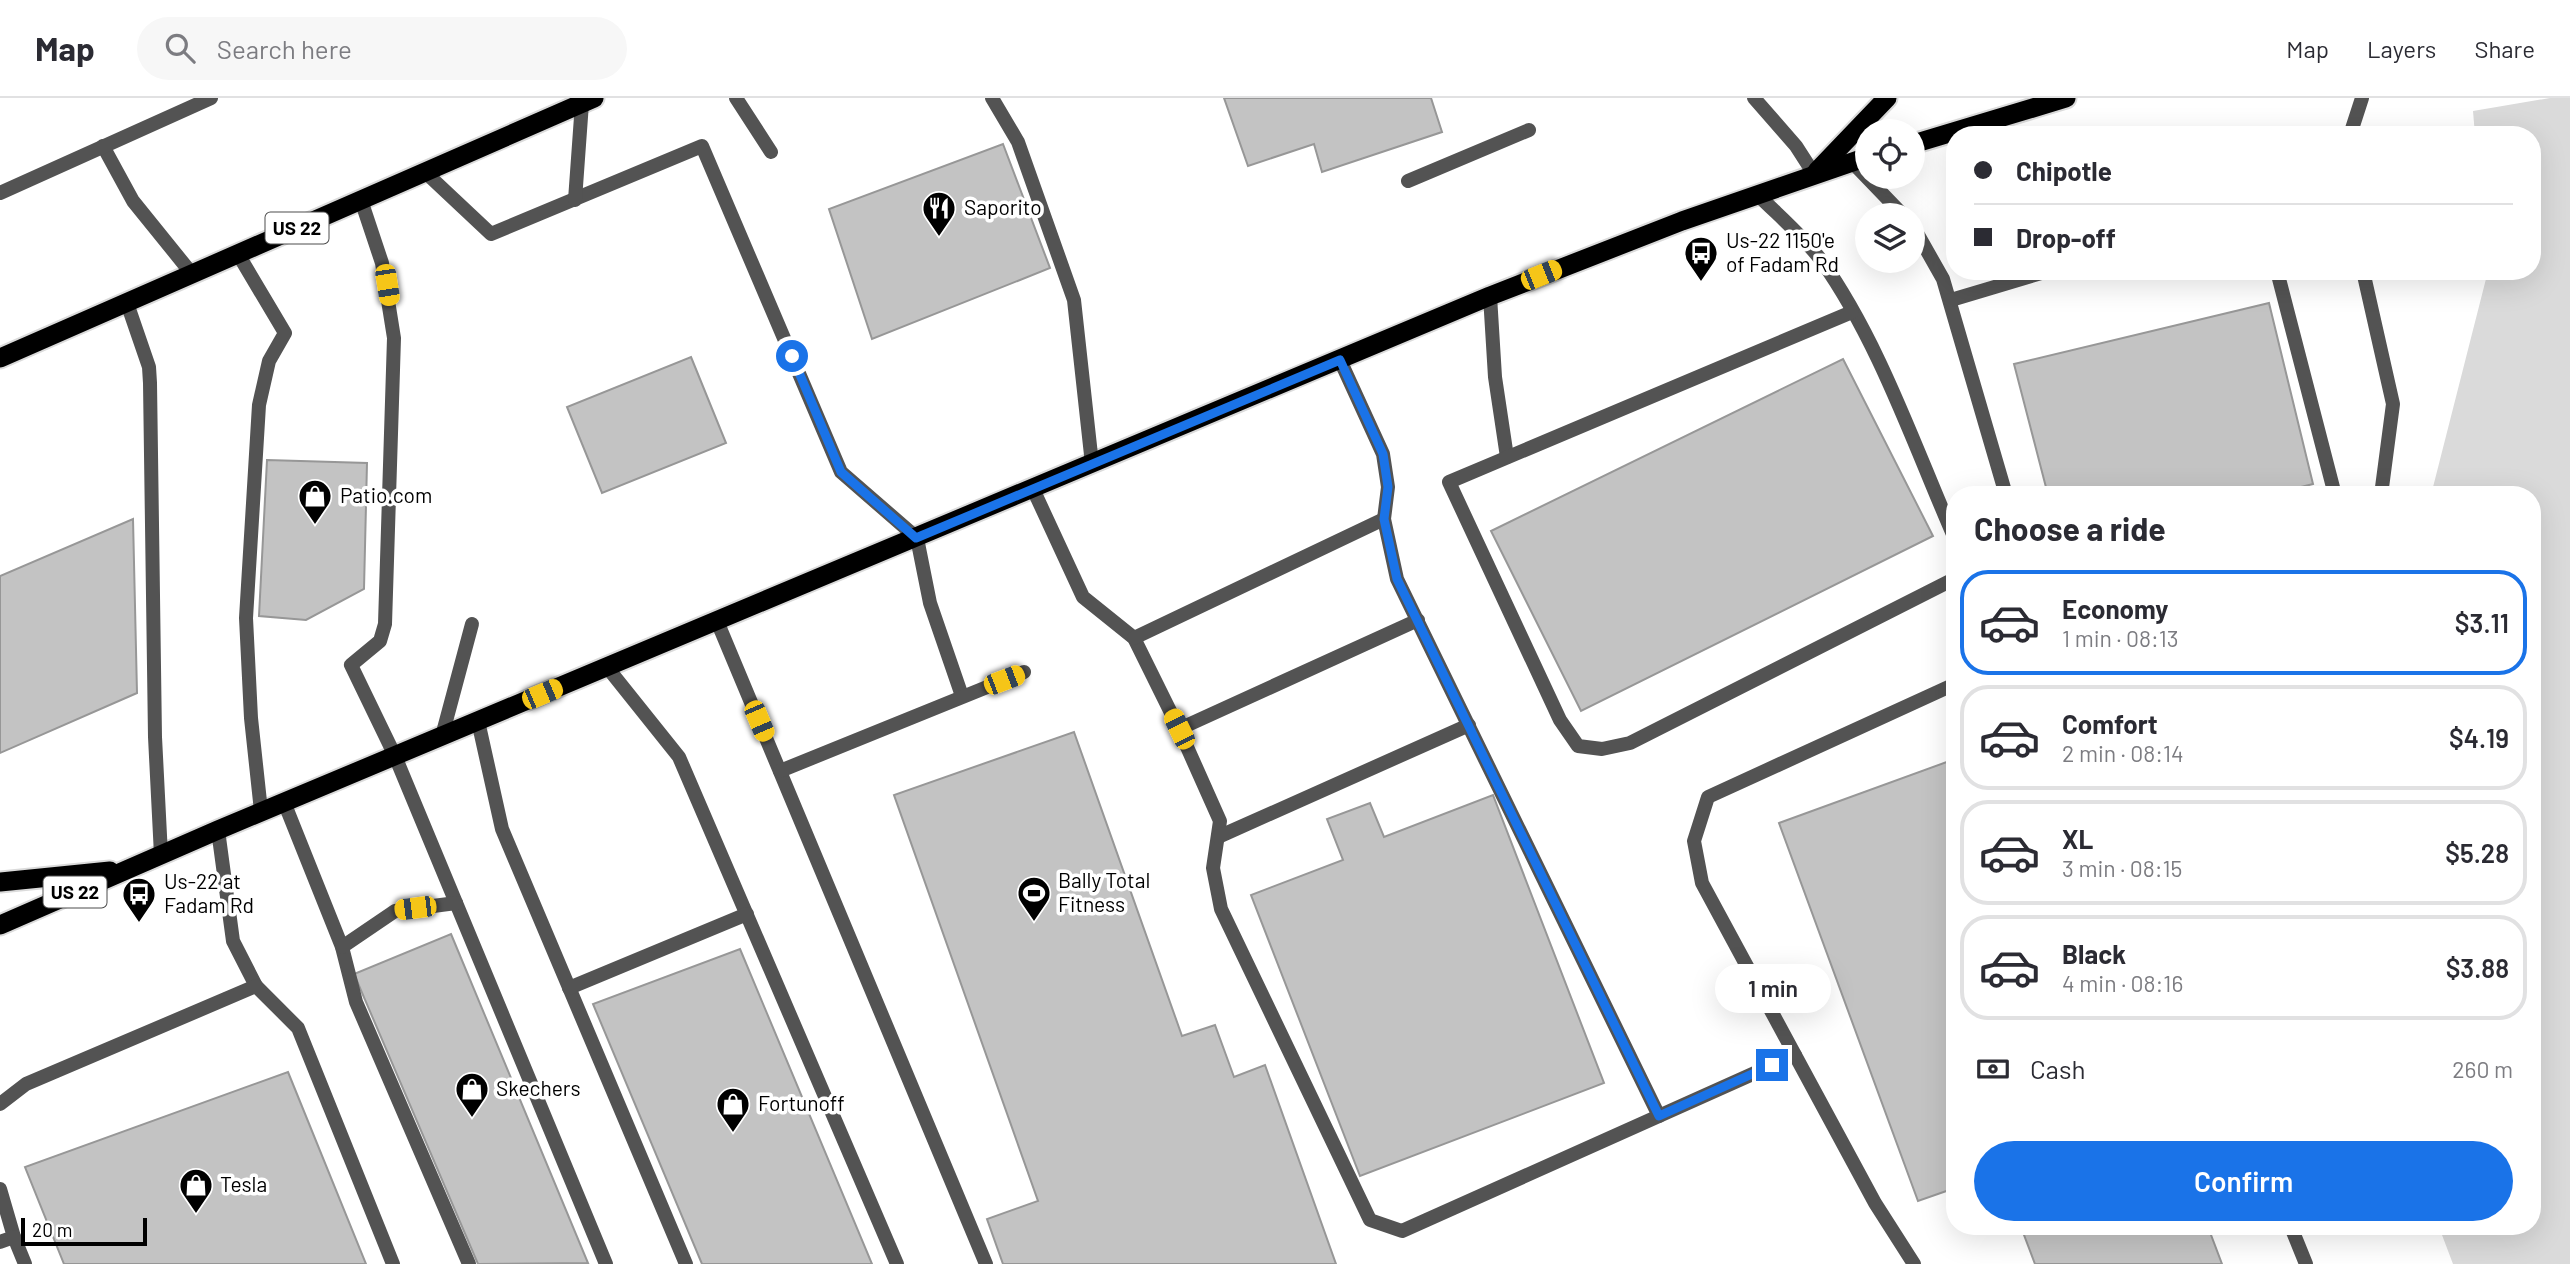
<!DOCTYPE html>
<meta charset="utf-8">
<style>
:root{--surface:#fff;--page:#f7f7f7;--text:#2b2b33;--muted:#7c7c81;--line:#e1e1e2;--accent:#1a73e8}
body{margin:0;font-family:Barlow,sans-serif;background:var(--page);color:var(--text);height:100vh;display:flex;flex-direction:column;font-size:26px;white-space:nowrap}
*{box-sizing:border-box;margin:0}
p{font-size:23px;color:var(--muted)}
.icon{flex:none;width:38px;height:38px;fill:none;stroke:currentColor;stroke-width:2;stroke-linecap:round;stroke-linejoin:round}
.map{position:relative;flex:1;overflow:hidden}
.side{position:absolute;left:1946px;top:388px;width:595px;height:749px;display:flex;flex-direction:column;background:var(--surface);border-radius:28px;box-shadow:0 7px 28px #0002}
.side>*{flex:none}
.banner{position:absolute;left:1946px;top:28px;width:595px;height:154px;border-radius:28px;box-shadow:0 7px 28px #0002;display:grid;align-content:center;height:154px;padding:0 28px;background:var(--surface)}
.fabs{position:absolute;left:1855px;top:21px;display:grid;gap:14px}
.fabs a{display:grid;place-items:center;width:70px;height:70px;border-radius:50%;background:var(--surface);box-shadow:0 7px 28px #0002;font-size:35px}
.scale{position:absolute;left:21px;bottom:18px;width:126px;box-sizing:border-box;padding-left:7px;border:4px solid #000;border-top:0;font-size:19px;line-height:24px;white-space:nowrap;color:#000;-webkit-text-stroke:5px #fff;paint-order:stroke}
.end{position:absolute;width:32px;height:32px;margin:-16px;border:9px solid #1a73e8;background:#fff;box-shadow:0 0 0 4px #fff}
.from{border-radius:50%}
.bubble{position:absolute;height:49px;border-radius:24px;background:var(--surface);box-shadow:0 7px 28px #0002;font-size:23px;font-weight:600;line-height:49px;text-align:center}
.car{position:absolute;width:21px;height:42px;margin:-21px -10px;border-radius:9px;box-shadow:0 0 5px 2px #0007;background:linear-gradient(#f5c518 24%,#345 0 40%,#f5c518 0 76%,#345 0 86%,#f5c518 0)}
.banner b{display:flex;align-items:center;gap:24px;height:66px;font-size:26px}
.banner b+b{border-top:2px solid var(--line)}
.banner i{width:18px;height:18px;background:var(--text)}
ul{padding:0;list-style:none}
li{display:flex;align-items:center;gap:21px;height:105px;margin:0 14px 10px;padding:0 14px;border:4px solid var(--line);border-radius:28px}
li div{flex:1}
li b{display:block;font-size:26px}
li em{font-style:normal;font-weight:600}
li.on{border-color:var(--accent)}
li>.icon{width:63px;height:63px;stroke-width:1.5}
h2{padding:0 28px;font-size:32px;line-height:84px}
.pay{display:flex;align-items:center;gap:18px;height:77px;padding:0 28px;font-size:26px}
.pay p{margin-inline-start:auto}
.primary-button{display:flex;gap:14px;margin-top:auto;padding:14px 28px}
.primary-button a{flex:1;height:80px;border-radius:42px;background:var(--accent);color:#fff;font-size:28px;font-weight:600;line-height:80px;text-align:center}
header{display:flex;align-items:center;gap:42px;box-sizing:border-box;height:98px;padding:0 35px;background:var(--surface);border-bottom:2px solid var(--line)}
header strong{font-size:33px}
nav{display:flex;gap:38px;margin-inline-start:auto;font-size:24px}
.search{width:490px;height:63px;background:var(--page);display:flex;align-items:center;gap:18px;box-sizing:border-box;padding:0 24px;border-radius:38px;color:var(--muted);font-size:26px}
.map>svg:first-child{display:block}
.green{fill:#dadada}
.building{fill:#c3c3c3;stroke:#979797;stroke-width:2}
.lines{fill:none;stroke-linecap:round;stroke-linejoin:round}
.trunk-casing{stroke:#dbdbdb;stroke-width:23}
.service{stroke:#535353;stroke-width:14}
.trunk{stroke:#000;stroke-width:19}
.route{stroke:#1a73e8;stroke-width:9}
.labels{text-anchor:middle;stroke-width:7;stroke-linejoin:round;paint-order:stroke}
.shield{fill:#fff;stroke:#4c4c4c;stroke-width:2}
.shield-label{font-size:19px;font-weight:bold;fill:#000}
.poi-label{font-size:21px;fill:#000;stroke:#fff;text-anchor:start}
</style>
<header>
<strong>Map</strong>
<div class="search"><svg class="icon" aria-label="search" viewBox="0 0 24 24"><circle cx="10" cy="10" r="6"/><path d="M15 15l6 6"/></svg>Search here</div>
<nav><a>Map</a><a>Layers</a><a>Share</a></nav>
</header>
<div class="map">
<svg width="2570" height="1166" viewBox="0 0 2570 1166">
<rect width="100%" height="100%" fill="#fff"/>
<polygon class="green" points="2550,0 2570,0 2570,1166 2453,1166 2439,1129 2532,1129 2532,397 2431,397 2488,173 2532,173 2532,37 2475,37 2473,13"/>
<g class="building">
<polygon points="1224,0 1431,0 1442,34 1322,74 1314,46 1248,68"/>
<polygon points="1003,46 1050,170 872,241 829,111"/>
<polygon points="2269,205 2313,386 2270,397 2048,397 2014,266"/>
<polygon points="691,259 726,345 602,395 567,309"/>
<polygon points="1843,261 1933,438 1581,613 1491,433"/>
<polygon points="267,362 367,365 364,491 306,522 259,518"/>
<polygon points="133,421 137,595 0,655 0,478"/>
<polygon points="1074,634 1182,938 1215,927 1234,979 1265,967 1336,1166 1003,1166 987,1121 1038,1103 894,697"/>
<polygon points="1955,661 1955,1090 1918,1103 1779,725"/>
<polygon points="1493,697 1604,985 1360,1078 1251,797 1343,762 1327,721 1370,705 1384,739"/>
<polygon points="451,836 588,1165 478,1166 354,876"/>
<polygon points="740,851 872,1166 702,1166 593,906"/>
<polygon points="288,974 366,1166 64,1166 25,1069"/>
<polygon points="2021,1129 2208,1129 2222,1166 2035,1166"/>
</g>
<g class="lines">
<defs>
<g id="trunk">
<polyline points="1913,46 2066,0"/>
<polyline points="1817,73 1887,0"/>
<polyline points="0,260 594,0"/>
<polyline points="0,784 110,773"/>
<polyline points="0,827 218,732 1490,198 1682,123 1867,59"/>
</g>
</defs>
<use href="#trunk" class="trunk-casing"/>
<g class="service">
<polyline points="736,0 771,54"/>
<polyline points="992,0 1018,44 1074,202 1092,366"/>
<polyline points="1754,0 1796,48 1814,76"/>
<polyline points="2350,37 2362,0"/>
<polyline points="103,48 133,103 192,176"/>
<polyline points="1852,64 1903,117"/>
<polyline points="425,74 491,136 702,48 841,374 917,440 930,505 962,598"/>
<polyline points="1408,83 1529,32"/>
<polyline points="0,95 211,0"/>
<path d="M1758 97C1779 118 1803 138 1821 162 1879 243 1915 350 1955 441"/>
<polyline points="361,102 382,165 394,240 385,526 380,543 351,567 395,658 606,1166"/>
<polyline points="575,102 582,5"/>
<polyline points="1913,128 1943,181 2006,397"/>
<polyline points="238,156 285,235 269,263 259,307 246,520 251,620 261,713"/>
<polyline points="2277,173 2335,397"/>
<polyline points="2363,173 2393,306 2381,397"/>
<polyline points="1490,198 1495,279 1507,359"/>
<polyline points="1951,202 2048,173"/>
<polyline points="127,205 149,269 150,285 155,639 161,757"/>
<polyline points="1852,214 1449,384 1560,622 1578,648 1602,651 1630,645 1952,482 1955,472"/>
<polyline points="1340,262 1383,356 1388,389 1384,421 1397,481 1659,1018"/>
<polyline points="1033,391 1083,499 1134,540 1179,631 1220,723 1213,770 1221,811 1370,1122 1402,1133 1795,957"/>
<polyline points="717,523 986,1166"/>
<polyline points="1134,540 1384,421"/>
<polyline points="607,569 679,659 897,1166"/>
<polyline points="478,623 502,731 686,1166"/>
<polyline points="1179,631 1418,522"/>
<polyline points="442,638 472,526"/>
<polyline points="780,673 1024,574"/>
<polyline points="284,704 342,849 356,904 469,1166"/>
<polyline points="218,732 233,843 256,888"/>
<polyline points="1218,739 1469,627"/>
<polyline points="342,849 395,813 456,805"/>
<polyline points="569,890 747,816"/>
<polyline points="0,1006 26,986 256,888 298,930 393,1166"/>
<polyline points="0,1091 14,1139 0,1144"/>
<polyline points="2291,1129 2306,1166"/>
<polyline points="14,1139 25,1166"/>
<polyline points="1914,1166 1875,1105 1702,785 1694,743 1708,699 1955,586"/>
</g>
<use href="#trunk" class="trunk"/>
</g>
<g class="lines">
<polyline class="route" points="792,258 841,374 916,440 1340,262 1383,356 1388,389 1384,421 1397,481 1659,1018 1772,967"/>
</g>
<defs>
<symbol id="restaurant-pin" viewBox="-11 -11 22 30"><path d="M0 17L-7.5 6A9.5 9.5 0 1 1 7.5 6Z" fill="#000" stroke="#fff"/><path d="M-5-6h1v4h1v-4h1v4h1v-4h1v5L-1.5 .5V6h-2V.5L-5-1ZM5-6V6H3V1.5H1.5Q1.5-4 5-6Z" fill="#fff"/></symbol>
<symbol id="bus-pin" viewBox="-11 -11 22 30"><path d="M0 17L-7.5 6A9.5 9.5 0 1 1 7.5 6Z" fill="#000" stroke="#fff"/><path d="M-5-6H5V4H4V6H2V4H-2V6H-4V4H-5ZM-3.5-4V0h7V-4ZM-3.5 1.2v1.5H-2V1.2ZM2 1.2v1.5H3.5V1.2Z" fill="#fff"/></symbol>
<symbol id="shop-pin" viewBox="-11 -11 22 30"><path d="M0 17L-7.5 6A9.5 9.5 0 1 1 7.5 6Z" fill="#000" stroke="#fff"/><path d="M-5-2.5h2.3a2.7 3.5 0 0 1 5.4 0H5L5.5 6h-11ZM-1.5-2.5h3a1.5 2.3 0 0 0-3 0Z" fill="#fff"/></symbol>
<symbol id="stadium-pin" viewBox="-11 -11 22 30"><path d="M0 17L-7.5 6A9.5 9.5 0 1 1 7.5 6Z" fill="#000" stroke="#fff"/><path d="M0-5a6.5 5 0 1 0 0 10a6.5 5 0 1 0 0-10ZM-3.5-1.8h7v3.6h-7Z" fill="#fff"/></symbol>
</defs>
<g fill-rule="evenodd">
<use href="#restaurant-pin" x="920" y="91" width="38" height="52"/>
<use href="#bus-pin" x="1682" y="136" width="38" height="52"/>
<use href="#shop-pin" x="296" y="379" width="38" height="52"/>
<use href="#stadium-pin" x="1015" y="776" width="38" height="52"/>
<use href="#bus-pin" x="120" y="777" width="38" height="52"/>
<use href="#shop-pin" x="453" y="972" width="38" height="52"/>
<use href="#shop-pin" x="714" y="987" width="38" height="52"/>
<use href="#shop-pin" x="177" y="1068" width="38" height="52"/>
</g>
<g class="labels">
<g class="shield">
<rect x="265.5" y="114.5" width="63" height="31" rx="5"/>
<rect x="43.5" y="778.5" width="63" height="31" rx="5"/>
</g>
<g class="shield-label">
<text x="297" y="137">US 22</text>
<text x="75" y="801">US 22</text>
</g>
<g class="poi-label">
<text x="964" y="117">Saporito</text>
<text x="1726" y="150">Us-22 1150'e<tspan x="1726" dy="24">of Fadam Rd</tspan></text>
<text x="340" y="405">Patio.com</text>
<text x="1058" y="790">Bally Total<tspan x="1058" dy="24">Fitness</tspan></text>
<text x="164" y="791">Us-22 at<tspan x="164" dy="24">Fadam Rd</tspan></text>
<text x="496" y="998">Skechers</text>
<text x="758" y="1013">Fortunoff</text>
<text x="220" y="1094">Tesla</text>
</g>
</g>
</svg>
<div class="fabs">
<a><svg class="icon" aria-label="locate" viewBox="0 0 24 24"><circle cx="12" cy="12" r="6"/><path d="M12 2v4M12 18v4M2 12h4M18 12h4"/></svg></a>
<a><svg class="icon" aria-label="layers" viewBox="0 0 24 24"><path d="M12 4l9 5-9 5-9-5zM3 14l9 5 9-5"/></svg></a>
</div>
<div class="scale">20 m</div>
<i class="end from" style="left:792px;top:258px"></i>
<i class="end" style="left:1772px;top:967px"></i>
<div class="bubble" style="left:1715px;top:866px;width:116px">1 min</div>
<i class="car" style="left:1541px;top:177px;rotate:68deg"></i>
<i class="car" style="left:387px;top:187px;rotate:171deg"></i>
<i class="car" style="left:1004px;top:582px;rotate:69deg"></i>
<i class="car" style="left:542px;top:596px;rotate:67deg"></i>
<i class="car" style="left:759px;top:623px;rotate:157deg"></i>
<i class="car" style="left:1179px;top:631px;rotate:334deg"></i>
<i class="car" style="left:415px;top:810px;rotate:263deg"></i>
<div class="banner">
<b><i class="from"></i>Chipotle</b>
<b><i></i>Drop-off</b>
</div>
<section class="side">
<h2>Choose a ride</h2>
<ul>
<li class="on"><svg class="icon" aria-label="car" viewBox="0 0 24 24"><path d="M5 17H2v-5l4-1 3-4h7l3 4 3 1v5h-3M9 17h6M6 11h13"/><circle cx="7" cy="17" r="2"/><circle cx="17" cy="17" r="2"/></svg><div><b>Economy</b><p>1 min · 08:13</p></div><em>$3.11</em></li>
<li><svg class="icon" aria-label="car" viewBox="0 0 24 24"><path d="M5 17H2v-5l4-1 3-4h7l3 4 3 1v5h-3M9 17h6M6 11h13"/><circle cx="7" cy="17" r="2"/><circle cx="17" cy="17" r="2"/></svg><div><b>Comfort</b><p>2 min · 08:14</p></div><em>$4.19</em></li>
<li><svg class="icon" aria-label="car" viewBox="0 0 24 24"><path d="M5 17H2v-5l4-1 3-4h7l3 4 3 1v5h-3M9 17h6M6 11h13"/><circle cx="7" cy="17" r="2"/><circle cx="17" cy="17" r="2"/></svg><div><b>XL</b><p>3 min · 08:15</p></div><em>$5.28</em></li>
<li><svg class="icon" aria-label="car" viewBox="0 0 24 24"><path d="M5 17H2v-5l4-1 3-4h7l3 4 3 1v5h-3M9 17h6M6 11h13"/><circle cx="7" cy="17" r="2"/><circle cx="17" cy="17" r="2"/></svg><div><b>Black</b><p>4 min · 08:16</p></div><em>$3.88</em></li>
</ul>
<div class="pay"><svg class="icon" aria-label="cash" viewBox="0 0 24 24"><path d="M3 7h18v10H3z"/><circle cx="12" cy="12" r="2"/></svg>Cash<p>260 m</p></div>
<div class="primary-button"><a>Confirm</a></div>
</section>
</div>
